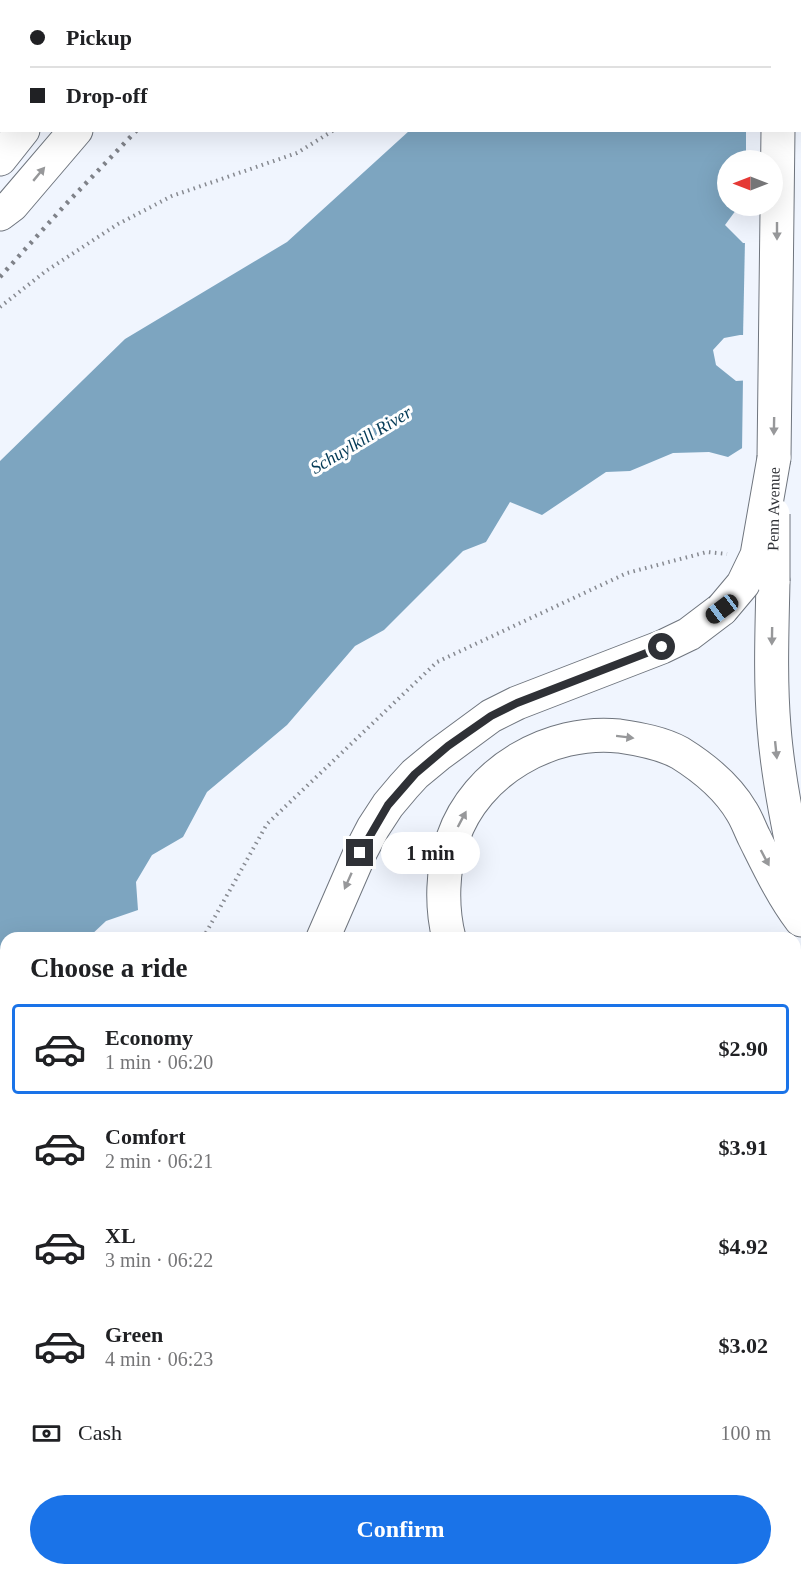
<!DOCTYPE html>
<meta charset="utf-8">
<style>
:root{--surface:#fff;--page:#f2f2f2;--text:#202124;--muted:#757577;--line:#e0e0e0;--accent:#1a73e8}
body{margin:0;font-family:"Times New Roman",serif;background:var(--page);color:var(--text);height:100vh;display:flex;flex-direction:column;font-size:22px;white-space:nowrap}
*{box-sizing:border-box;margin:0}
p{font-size:20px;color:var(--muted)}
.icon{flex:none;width:33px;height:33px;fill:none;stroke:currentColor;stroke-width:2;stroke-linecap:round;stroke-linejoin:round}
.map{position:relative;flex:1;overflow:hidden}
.drawer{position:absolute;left:0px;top:932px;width:801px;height:644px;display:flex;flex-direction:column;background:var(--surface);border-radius:18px 18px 0 0;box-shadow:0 6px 24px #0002}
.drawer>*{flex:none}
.guide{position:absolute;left:0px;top:0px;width:801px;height:132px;box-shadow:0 6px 24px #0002;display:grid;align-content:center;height:132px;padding:0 30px;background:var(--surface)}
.needle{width:39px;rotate:270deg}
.tools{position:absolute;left:717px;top:150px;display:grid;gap:12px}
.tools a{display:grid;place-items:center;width:66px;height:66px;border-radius:50%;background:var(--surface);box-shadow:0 6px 24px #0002;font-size:30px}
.end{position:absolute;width:27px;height:27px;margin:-14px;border:8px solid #2f3136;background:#fff;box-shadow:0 0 0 3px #fff}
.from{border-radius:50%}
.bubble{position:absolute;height:42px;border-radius:21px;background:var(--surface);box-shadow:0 6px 24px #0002;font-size:20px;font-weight:800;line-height:42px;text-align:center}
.car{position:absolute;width:18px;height:36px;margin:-18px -9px;border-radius:8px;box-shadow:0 0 4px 2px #0007;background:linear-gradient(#222 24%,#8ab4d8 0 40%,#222 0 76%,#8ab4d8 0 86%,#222 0)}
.guide b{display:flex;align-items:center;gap:21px;height:57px;font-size:22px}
.guide b+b{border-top:2px solid var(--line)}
.guide i{width:15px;height:15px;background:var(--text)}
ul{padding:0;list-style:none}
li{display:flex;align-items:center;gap:18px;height:90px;margin:0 12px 9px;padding:0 18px;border:3px solid transparent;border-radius:6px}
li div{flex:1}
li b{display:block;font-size:22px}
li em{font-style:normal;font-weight:800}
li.active{border-color:var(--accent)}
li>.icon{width:54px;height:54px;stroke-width:1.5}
h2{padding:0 30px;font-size:27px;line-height:72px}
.pay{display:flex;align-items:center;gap:15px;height:66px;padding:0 30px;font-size:22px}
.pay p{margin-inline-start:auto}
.action{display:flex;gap:12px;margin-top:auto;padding:12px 30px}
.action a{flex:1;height:69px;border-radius:36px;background:var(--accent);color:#fff;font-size:24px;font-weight:800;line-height:69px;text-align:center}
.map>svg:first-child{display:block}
.green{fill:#b8e7cf}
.water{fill:#7da5c0}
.pier{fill:#f0f5fe}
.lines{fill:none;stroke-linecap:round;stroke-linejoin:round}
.lane-casing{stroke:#6f757e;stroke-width:17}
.secondary-casing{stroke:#6f757e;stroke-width:35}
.primary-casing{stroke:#6f757e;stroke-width:35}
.highway-casing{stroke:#6f757e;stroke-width:35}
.path{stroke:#878a91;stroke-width:4;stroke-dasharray:1.5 4.5;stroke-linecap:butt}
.lane{stroke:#fff;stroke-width:15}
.secondary{stroke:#fff;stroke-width:33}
.primary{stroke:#fff;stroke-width:33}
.highway{stroke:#fff;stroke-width:33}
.rail{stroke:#7f8289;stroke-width:4.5;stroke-dasharray:3 6;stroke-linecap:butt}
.primary-bridge-casing{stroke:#6f757e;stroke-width:35;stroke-linecap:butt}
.highway-bridge-casing{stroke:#6f757e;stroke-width:35;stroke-linecap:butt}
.primary-bridge{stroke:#fff;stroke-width:33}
.highway-bridge{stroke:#fff;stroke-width:33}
.oneway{fill:#97989a}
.route{stroke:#2f3136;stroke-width:8}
.labels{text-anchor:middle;stroke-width:6;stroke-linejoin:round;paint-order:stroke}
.street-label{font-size:16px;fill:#2f3136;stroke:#fff}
.water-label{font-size:18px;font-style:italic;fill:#043a56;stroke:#fff}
</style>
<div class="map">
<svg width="801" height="1574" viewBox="0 0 801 1574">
<rect width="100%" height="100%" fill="#f0f5fe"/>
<g class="green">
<polygon points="6,1020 6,1422 0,1428 0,1026"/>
<polygon points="795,1469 801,1471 801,1574 21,1574 27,1569 795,1569"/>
</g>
<polygon class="water" points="800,83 801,202 772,160 728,160 728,206 739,206 725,225 743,243 801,242 801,335 740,335 724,338 713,350 716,365 736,381 801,377 791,417 728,457 709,452 673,453 630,471 606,472 542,515 510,502 486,542 463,551 384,630 355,646 287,725 207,792 183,837 152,855 136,882 138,910 106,921 89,937 6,938 6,1020 0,1026 0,461 125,339 287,242 409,131 800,130"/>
<g class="pier">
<polygon points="800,80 801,80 801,205 772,205 772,160 746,160 746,131 800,130"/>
<polygon points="801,239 801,338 743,338 745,240"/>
<polygon points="801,374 801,423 791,420 742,452 743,377"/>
</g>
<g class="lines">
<defs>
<polyline id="lane" points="0,21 2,21"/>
<g id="secondary">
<polyline points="140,2 141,0"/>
<polyline points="204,2 206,0"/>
<polyline points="0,159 23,130"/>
<polyline points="0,214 12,205 76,130"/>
</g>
<g id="primary">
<polyline points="778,2 778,0"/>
<polyline points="774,458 778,130"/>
<path d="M773 581C772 630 770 679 774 727 778 780 789 833 801 885"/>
</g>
<g id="highway">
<polyline points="323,938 360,853 373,828 388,805 404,786 415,774 438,755 491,716 517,703 662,647 689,634 722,609"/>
<path d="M449 938C441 907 442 869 453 838 476 771 550 729 619 736 639 739 662 743 680 753 704 768 728 788 742 812 747 820 750 829 754 837 768 865 782 895 801 920"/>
<polyline points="795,1026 801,1024"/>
<polyline points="795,1073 801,1070"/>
<polyline points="795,1389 801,1390"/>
<polyline points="795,1435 801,1436"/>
<polyline points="0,1463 6,1454"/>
<polyline points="0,1533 6,1527"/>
</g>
</defs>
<use href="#lane" class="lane-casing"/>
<use href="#secondary" class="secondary-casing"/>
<use href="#primary" class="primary-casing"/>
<use href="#highway" class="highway-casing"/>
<g class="path">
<polyline points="800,55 801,55"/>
<polyline points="0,307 46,271 118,224 172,196 297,153 334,130"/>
<polyline points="203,938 267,824 437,662 627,573 707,552 727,554"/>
<polyline points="0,1177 6,1174"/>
</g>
<use href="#lane" class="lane"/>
<use href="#secondary" class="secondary"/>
<use href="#primary" class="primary"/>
<use href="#highway" class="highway"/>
<g class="rail">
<polyline points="265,2 266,0"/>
<polyline points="0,277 66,204 137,130"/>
</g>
<defs>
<polyline id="primary-bridge" points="773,581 773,514"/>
<polyline id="highway-bridge" points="722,609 743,584 757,555 774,458"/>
</defs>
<use href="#primary-bridge" class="primary-bridge-casing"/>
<use href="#highway-bridge" class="highway-bridge-casing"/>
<use href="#primary-bridge" class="primary-bridge"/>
<use href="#highway-bridge" class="highway-bridge"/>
</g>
<defs><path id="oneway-solid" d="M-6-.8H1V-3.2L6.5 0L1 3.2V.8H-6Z" transform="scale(1.5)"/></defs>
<g class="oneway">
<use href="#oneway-solid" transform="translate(39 174) rotate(-50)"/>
<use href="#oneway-solid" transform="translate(777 231) rotate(90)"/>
<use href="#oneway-solid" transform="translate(774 426) rotate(91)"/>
<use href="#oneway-solid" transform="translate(772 636) rotate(91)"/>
<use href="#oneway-solid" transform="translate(625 737) rotate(7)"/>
<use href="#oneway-solid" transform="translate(776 750) rotate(84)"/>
<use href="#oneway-solid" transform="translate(462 819) rotate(-62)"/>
<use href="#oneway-solid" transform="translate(765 858) rotate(62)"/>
<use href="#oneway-solid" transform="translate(348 881) rotate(114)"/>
</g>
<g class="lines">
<polyline class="route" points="360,853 388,805 415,774 448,746 491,716 517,703 662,647"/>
</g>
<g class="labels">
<g class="street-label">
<text transform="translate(773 509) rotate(-89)" y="6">Penn Avenue</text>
</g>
<g class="water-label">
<text transform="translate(361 440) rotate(-31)" y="6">Schuylkill River</text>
</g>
</g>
</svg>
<div class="tools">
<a><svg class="needle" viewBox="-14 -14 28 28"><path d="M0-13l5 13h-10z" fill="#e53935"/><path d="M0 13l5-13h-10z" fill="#757577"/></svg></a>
</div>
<i class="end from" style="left:662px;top:647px"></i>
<i class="end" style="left:360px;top:853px"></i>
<div class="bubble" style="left:381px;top:832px;width:99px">1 min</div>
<i class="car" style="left:722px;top:609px;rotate:233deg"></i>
<div class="guide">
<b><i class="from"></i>Pickup</b>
<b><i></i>Drop-off</b>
</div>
<section class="drawer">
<h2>Choose a ride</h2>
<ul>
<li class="active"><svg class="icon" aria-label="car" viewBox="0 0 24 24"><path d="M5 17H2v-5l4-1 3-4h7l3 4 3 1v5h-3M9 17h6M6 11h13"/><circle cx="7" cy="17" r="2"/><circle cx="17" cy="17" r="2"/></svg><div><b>Economy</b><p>1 min · 06:20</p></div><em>$2.90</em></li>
<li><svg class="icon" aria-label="car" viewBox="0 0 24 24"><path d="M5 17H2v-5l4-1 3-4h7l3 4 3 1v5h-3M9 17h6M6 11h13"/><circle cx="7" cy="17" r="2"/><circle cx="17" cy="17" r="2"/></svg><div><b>Comfort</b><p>2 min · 06:21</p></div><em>$3.91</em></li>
<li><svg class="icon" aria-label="car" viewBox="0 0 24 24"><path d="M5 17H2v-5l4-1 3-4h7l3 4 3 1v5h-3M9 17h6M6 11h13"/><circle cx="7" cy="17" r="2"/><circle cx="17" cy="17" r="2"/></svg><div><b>XL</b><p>3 min · 06:22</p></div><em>$4.92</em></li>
<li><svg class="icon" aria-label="car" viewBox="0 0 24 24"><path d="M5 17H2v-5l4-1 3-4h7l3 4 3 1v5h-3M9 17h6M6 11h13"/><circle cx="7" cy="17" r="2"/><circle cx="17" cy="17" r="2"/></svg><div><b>Green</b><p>4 min · 06:23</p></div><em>$3.02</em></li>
</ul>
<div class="pay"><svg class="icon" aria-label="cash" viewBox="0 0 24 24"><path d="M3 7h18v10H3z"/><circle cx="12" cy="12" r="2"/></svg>Cash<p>100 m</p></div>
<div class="action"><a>Confirm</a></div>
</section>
</div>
